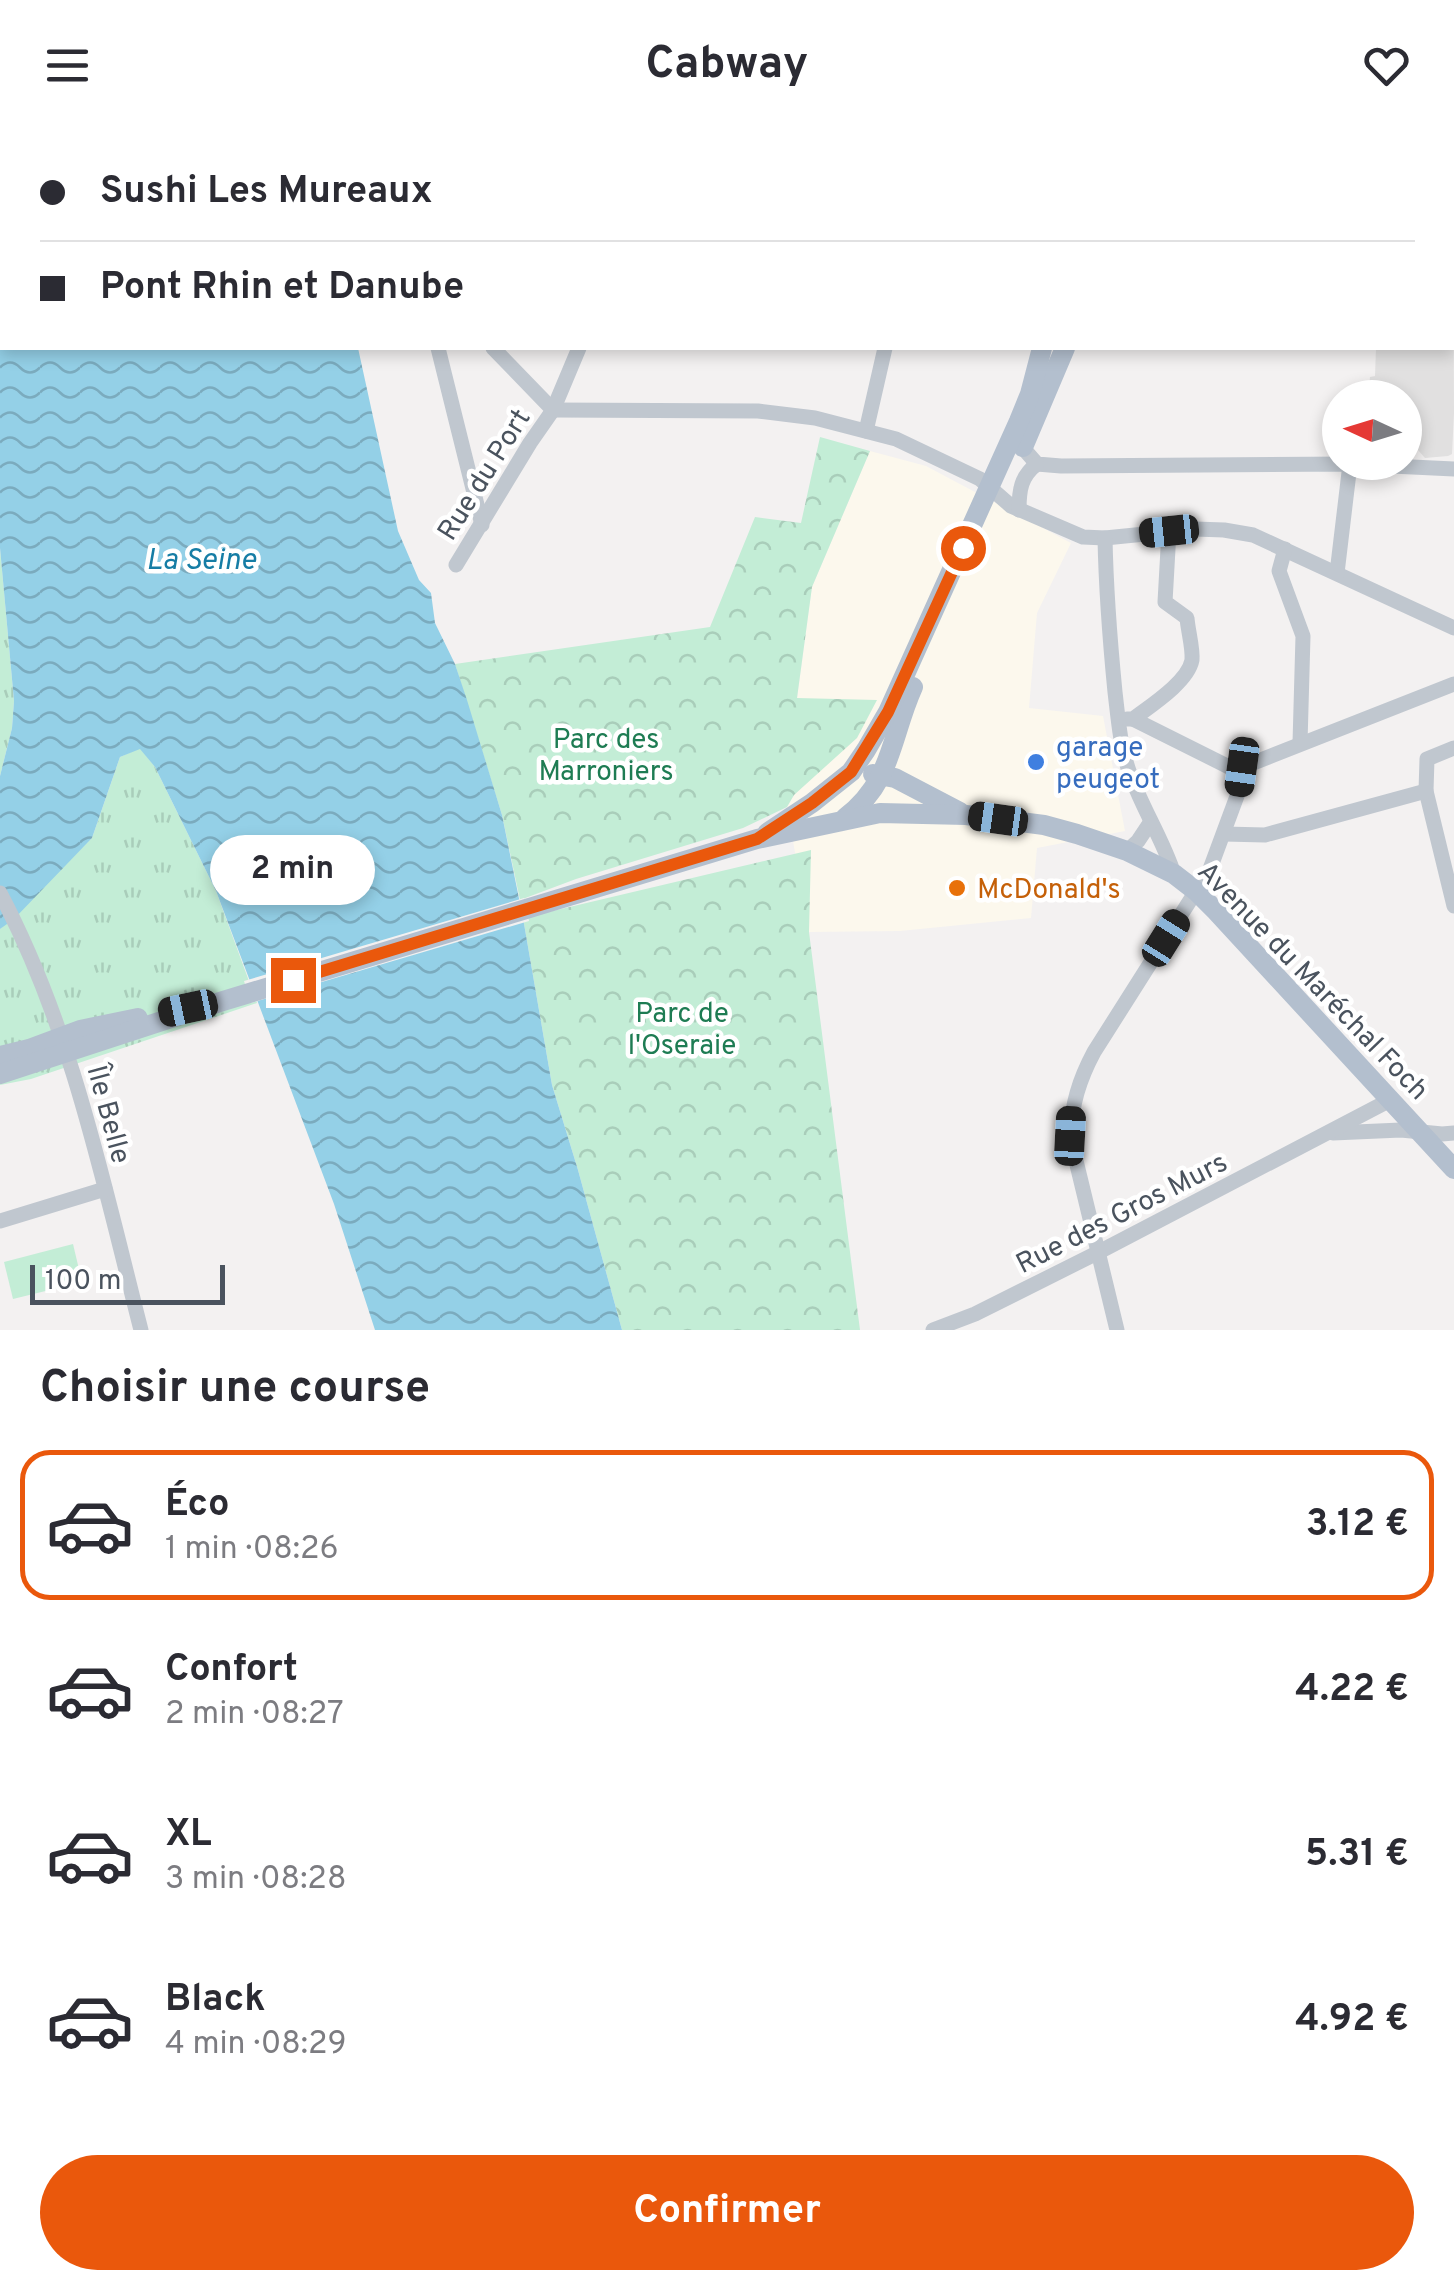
<!DOCTYPE html>
<html lang="fr">
<meta charset="utf-8">
<style>
:root{--surface:#fff;--page:#f2f2f3;--text:#2b2b33;--muted:#7c7c81;--line:#e1e1e2;--accent:#ea580c}
body{margin:0;font-family:Overpass,sans-serif;background:var(--page);color:var(--text);height:100vh;display:flex;flex-direction:column;font-size:38px;white-space:nowrap}
*{box-sizing:border-box;margin:0}
p{font-size:32px;color:var(--muted)}
.icon{flex:none;width:55px;height:55px;fill:none;stroke:currentColor;stroke-width:2;stroke-linecap:round;stroke-linejoin:round}
.map{position:relative;height:1200px;overflow:hidden}
.panel{display:flex;flex-direction:column;background:var(--surface);flex:1}
.panel>*{flex:none}
.guide{position:absolute;left:0px;top:0px;width:1455px;height:220px;box-shadow:0 5px 15px #0003;display:grid;align-content:center;height:220px;padding:0 40px;background:var(--surface)}
.needle{width:65px;rotate:274deg}
.controls{position:absolute;left:1322px;top:250px;display:grid;gap:20px}
.controls a{display:grid;place-items:center;width:100px;height:100px;border-radius:50%;background:var(--surface);box-shadow:0 5px 15px #0003;font-size:50px}
.scale{position:absolute;left:30px;bottom:25px;width:195px;box-sizing:border-box;padding-left:10px;border:5px solid #4a535e;border-top:0;font-size:28px;line-height:35px;white-space:nowrap;color:#4a535e;-webkit-text-stroke:8px #fff;paint-order:stroke}
.end{position:absolute;width:45px;height:45px;margin:-22px;border:12px solid #ea580c;background:#fff;box-shadow:0 0 0 5px #fff}
.from{border-radius:50%}
.bubble{position:absolute;height:70px;border-radius:35px;background:var(--surface);box-shadow:0 5px 15px #0003;font-size:32px;font-weight:700;line-height:70px;text-align:center}
.car{position:absolute;width:30px;height:60px;margin:-30px -15px;border-radius:12px;box-shadow:0 0 8px 2px #0007;background:linear-gradient(#222 24%,#8ab4d8 0 40%,#222 0 76%,#8ab4d8 0 86%,#222 0)}
.guide b{display:flex;align-items:center;gap:35px;height:95px;font-size:38px}
.guide b+b{border-top:2px solid var(--line)}
.guide i{width:25px;height:25px;background:var(--text)}
ul{padding:0;list-style:none}
li{display:flex;align-items:center;gap:30px;height:150px;margin:0 20px 15px;padding:0 20px;border:5px solid transparent;border-radius:30px}
li div{flex:1}
li b{display:block;font-size:38px}
li em{font-style:normal;font-weight:700}
li.on{border-color:var(--accent)}
li>.icon{width:90px;height:90px;stroke-width:1.5}
h2{padding:0 40px;font-size:45px;line-height:120px}
.cta{display:flex;gap:20px;margin-top:auto;padding:20px 40px}
.cta a{flex:1;height:115px;border-radius:60px;background:var(--accent);color:#fff;font-size:40px;font-weight:700;line-height:115px;text-align:center}
header{display:flex;justify-content:space-between;align-items:center;height:130px;padding:0 40px;background:var(--surface);font-size:45px;font-weight:700}
.map>svg:first-child{display:block}
.commercial{fill:#fcf8ed}
.education{fill:#e1e0e0}
.grass{fill:url(#grass-tufts)}
.park{fill:url(#park-crowns)}
.pitch{fill:#c3edd6}
.water{fill:url(#water-waves)}
.pier{fill:#f3f1f1}
.lines{fill:none;stroke-linecap:round;stroke-linejoin:round}
.minor{stroke:#c0c7cf;stroke-width:15}
.major{stroke:#b3bfce;stroke-width:20}
.route{stroke:#ea580c;stroke-width:12}
.shop-dot{fill:#3f7fe0;stroke:#fff;stroke-width:4}
.food-dot{fill:#e8710a;stroke:#fff;stroke-width:4}
.labels{text-anchor:middle;stroke-width:9;stroke-linejoin:round;paint-order:stroke}
.street-label{font-size:28px;fill:#4a535e;stroke:#fff}
.park-label{font-size:28px;fill:#1e7c53;stroke:#fff}
.shop-label{font-size:28px;fill:#366cbe;stroke:#fff;text-anchor:start}
.food-label{font-size:28px;fill:#c56008;stroke:#fff;text-anchor:start}
.water-label{font-size:30px;font-style:italic;fill:#167da5;stroke:#fff}
</style>
<header><svg class="icon" aria-label="menu" viewBox="0 0 24 24"><path d="M4 6h16M4 12h16M4 18h16"/></svg>Cabway<svg class="icon" aria-label="heart" viewBox="0 0 24 24"><path d="M12 20l-8-8c-3-5 5-10 8-4 3-6 11-1 8 4z"/></svg></header>
<div class="map">
<svg width="1454" height="1200" viewBox="0 0 1454 1200">
<defs>
<pattern id="grass-tufts" width="24" height="20" patternUnits="userSpaceOnUse" patternTransform="scale(2.5)"><rect width="24" height="20" fill="#c3edd6"/><path d="M3 7l-1-3M5 7V3M7 7l1-3M15 17l-1-3M17 17v-4M19 17l1-3" fill="none" stroke="#a9cdba"/></pattern>
<pattern id="park-crowns" width="20" height="18" patternUnits="userSpaceOnUse" patternTransform="scale(2.5)"><rect width="20" height="18" fill="#c3edd6"/><path d="M2 6a3 3 0 1 1 6 0M12 15a3 3 0 1 1 6 0" fill="none" stroke="#a9cdba"/></pattern>
<pattern id="water-waves" width="16" height="10" patternUnits="userSpaceOnUse" patternTransform="scale(2.5)"><rect width="16" height="10" fill="#94d0e7"/><path d="M0 5q4-4 8 0t8 0" fill="none" stroke="#7babbe"/></pattern>
</defs>
<rect width="100%" height="100%" fill="#f3f1f1"/>
<polygon class="commercial" points="870,321 926,336 1071,413 1037,483 1029,578 1103,586 1125,701 1037,718 1031,788 900,801 809,802 787,677 794,665 876,571 797,569 812,457"/>
<polygon class="education" points="1453,56 1454,283 1452,324 1448,326 1425,328 1418,320 1405,320 1405,268 1368,267 1370,247 1375,246 1376,218 1452,218"/>
<g class="grass">
<polygon points="0,418 14,571 12,598 0,646"/>
<polygon points="140,618 155,637 216,761 257,873 31,949 0,955 0,799 92,708 120,627"/>
</g>
<g class="park">
<polygon points="820,307 870,321 812,457 797,568 877,570 857,608 794,665 787,677 743,698 576,749 520,770 502,685 455,534 710,497 755,387 801,393"/>
<polygon points="811,720 809,802 860,1200 622,1200 578,1040 552,955 523,788"/>
</g>
<polygon class="pitch" points="73,1114 82,1152 13,1169 4,1132"/>
<polygon class="water" points="0,0 304,0 305,2 2,2 2,218 358,218 398,401 419,450 431,463 435,493 455,534 467,570 502,685 523,788 552,955 578,1040 622,1200 375,1200 334,1074 216,761 155,637 140,619 120,627 92,708 14,789 0,799 0,646 12,598 14,571 0,418"/>
<polygon class="pier" points="524,768 529,791 251,873 244,851"/>
<g class="lines">
<g class="minor">
<polyline points="376,0 376,2"/>
<polyline points="631,0 631,2"/>
<polyline points="439,2 495,0"/>
<polyline points="438,218 482,395"/>
<polyline points="493,218 553,280"/>
<polyline points="553,280 758,281 815,288 896,309 980,349 1011,376 1083,407 1105,408 1195,399 1224,400 1253,405 1454,498"/>
<polyline points="866,301 885,218"/>
<polyline points="1023,318 1037,334 1061,336 1350,334 1454,339"/>
<path d="M1019 380C1019 360 1021 346 1037 334"/>
<path d="M1105 408C1106 459 1110 511 1115 562 1118 587 1120 614 1128 638 1140 675 1162 707 1174 744"/>
<polyline points="1285,419 1279,441 1303,506 1300,613"/>
<polyline points="456,435 530,313 553,280 579,218"/>
<polyline points="1337,443 1350,334"/>
<path d="M1127 589H1133C1150 576 1188 552 1192 530 1193 518 1188 501 1187 488L1165 472 1169 401"/>
<polyline points="1133,589 1229,637 1243,637 1454,554"/>
<polyline points="1454,618 1427,629 1426,661 1454,776"/>
<polyline points="1224,704 1265,705 1426,661"/>
<polyline points="1127,721 1138,711 1150,693"/>
<path d="M0 763C72 899 103 1052 141 1200"/>
<polyline points="1333,1003 1401,1000 1442,1004 1454,1003"/>
<polyline points="0,1091 105,1059"/>
<polyline points="933,1200 975,1184 1097,1123 1392,969"/>
<path d="M1117 1200 1070 1006C1072 974 1079 950 1094 922L1210 739 1240 658 1243 637"/>
</g>
<g class="major">
<polyline points="978,0 980,2"/>
<polyline points="1063,0 1066,2"/>
<polyline points="1260,0 1299,2"/>
<polyline points="1119,2 1133,0"/>
<polyline points="1452,12 1454,12"/>
<polyline points="1452,34 1454,34"/>
<polyline points="1023,317 1065,218"/>
<polyline points="873,644 895,648 960,682"/>
<path d="M845 688C893 651 890 608 913 557"/>
<polyline points="767,703 812,673 851,642 866,620 888,582 1019,291 1030,264 1042,218"/>
<polyline points="0,926 29,919 80,900 138,888"/>
<polyline points="0,944 223,871 757,709 880,683 966,685 1044,695 1077,704 1127,721 1174,744 1196,761 1216,781 1454,1039"/>
</g>
</g>
<g class="lines">
<polyline class="route" points="293,850 757,709 812,673 851,642 888,582 963,418"/>
</g>
<circle class="shop-dot" cx="1036" cy="632" r="10"/>
<circle class="food-dot" cx="957" cy="758" r="10"/>
<g class="labels">
<g class="street-label">
<text transform="translate(483 344) rotate(-58)" y="10">Rue du Port</text>
<text transform="translate(1314 850) rotate(46)" y="10">Avenue du Maréchal Foch</text>
<text transform="translate(110 984) rotate(75)" y="10">Île Belle</text>
<text transform="translate(1121 1082) rotate(-27)" y="10">Rue des Gros Murs</text>
</g>
<g class="park-label">
<text x="606" y="618">Parc des<tspan x="606" dy="32">Marroniers</tspan></text>
<text x="682" y="892">Parc de<tspan x="682" dy="32">l'Oseraie</tspan></text>
</g>
<g class="shop-label">
<text x="1056" y="626">garage<tspan x="1056" dy="32">peugeot</tspan></text>
</g>
<g class="food-label">
<text x="977" y="768">McDonald's</text>
</g>
<g class="water-label">
<text x="201" y="439">La Seine</text>
</g>
</g>
</svg>
<div class="controls">
<a><svg class="needle" viewBox="-14 -14 28 28"><path d="M0-13l5 13h-10z" fill="#e53935"/><path d="M0 13l5-13h-10z" fill="#7c7c81"/></svg></a>
</div>
<div class="scale">100 m</div>
<i class="end from" style="left:963px;top:418px"></i>
<i class="end" style="left:293px;top:850px"></i>
<div class="bubble" style="left:210px;top:705px;width:165px">2 min</div>
<i class="car" style="left:1169px;top:401px;rotate:264deg"></i>
<i class="car" style="left:1242px;top:637px;rotate:188deg"></i>
<i class="car" style="left:998px;top:689px;rotate:278deg"></i>
<i class="car" style="left:1166px;top:808px;rotate:32deg"></i>
<i class="car" style="left:188px;top:878px;rotate:258deg"></i>
<i class="car" style="left:1070px;top:1006px;rotate:3deg"></i>
<div class="guide">
<b><i class="from"></i>Sushi Les Mureaux</b>
<b><i></i>Pont Rhin et Danube</b>
</div>
</div>
<section class="panel">
<h2>Choisir une course</h2>
<ul>
<li class="on"><svg class="icon" aria-label="car" viewBox="0 0 24 24"><path d="M5 17H2v-5l4-1 3-4h7l3 4 3 1v5h-3M9 17h6M6 11h13"/><circle cx="7" cy="17" r="2"/><circle cx="17" cy="17" r="2"/></svg><div><b>Éco</b><p>1 min · 08:26</p></div><em>3.12 €</em></li>
<li><svg class="icon" aria-label="car" viewBox="0 0 24 24"><path d="M5 17H2v-5l4-1 3-4h7l3 4 3 1v5h-3M9 17h6M6 11h13"/><circle cx="7" cy="17" r="2"/><circle cx="17" cy="17" r="2"/></svg><div><b>Confort</b><p>2 min · 08:27</p></div><em>4.22 €</em></li>
<li><svg class="icon" aria-label="car" viewBox="0 0 24 24"><path d="M5 17H2v-5l4-1 3-4h7l3 4 3 1v5h-3M9 17h6M6 11h13"/><circle cx="7" cy="17" r="2"/><circle cx="17" cy="17" r="2"/></svg><div><b>XL</b><p>3 min · 08:28</p></div><em>5.31 €</em></li>
<li><svg class="icon" aria-label="car" viewBox="0 0 24 24"><path d="M5 17H2v-5l4-1 3-4h7l3 4 3 1v5h-3M9 17h6M6 11h13"/><circle cx="7" cy="17" r="2"/><circle cx="17" cy="17" r="2"/></svg><div><b>Black</b><p>4 min · 08:29</p></div><em>4.92 €</em></li>
</ul>
<div class="cta"><a>Confirmer</a></div>
</section>
